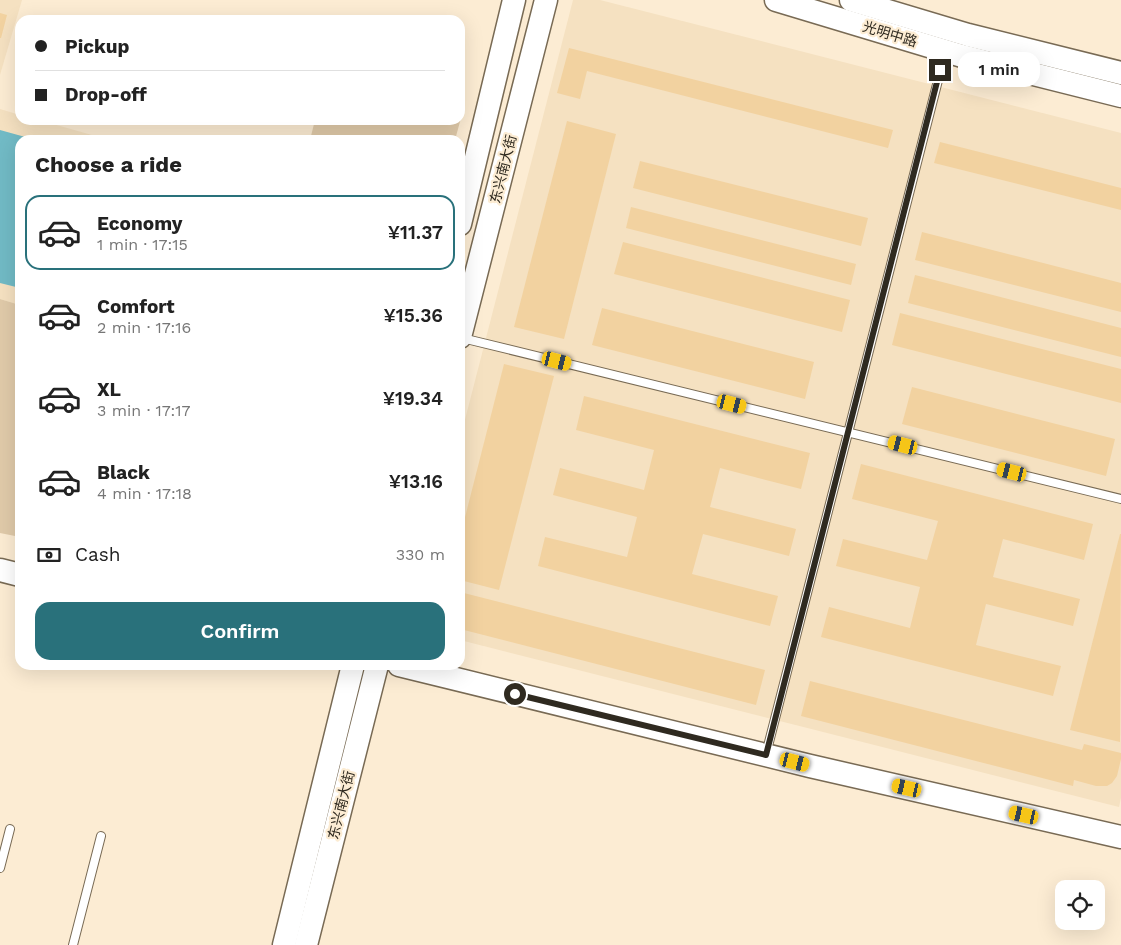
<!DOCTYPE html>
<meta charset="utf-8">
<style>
:root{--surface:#fff;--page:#f2f2f2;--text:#222;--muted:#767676;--line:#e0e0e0;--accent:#29717b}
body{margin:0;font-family:"Work Sans","Noto Sans SC",sans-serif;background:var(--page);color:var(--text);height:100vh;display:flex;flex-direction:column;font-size:19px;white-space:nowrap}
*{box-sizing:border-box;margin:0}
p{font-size:16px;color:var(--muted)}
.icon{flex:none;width:28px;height:28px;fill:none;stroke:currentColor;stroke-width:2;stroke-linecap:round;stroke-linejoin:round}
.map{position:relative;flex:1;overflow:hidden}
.drawer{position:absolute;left:15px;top:135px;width:450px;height:535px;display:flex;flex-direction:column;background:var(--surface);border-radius:15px;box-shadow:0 5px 20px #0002}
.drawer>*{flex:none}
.banner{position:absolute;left:15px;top:15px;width:450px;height:110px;border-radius:15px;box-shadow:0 5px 20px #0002;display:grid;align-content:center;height:110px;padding:0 20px;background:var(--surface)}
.fabs{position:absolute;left:1055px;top:880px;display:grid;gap:10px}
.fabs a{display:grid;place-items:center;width:50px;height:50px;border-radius:10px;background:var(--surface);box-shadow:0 5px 20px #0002;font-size:25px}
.end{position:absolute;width:22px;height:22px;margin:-11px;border:6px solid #2f2a20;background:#fff;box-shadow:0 0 0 2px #fff}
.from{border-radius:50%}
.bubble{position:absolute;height:35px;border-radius:15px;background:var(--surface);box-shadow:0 5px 20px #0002;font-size:16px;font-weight:600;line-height:35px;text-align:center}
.car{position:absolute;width:15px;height:30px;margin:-15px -8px;border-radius:6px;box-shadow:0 0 4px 1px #0007;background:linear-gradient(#f5c518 24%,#345 0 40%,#f5c518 0 76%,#345 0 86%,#f5c518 0)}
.banner b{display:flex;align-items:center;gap:18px;height:48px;font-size:19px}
.banner b+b{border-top:1px solid var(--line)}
.banner i{width:12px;height:12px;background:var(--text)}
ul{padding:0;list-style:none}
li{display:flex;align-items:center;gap:15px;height:75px;margin:0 10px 8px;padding:0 10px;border:2px solid transparent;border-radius:15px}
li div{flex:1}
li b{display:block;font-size:19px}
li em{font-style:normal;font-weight:600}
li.selected{border-color:var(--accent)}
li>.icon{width:45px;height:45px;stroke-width:1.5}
h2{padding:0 20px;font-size:22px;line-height:60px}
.pay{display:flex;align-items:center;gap:12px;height:55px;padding:0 20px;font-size:19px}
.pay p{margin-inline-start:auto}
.button{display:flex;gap:10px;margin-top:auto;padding:10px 20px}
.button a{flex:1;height:58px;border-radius:15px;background:var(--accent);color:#fff;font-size:20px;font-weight:600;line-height:58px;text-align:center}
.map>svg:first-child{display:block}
.built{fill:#f5e1c1}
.green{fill:#e0caa9}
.water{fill:#71bac5}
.building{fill:#f2d2a0}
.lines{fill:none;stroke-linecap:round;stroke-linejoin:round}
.lane-casing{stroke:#786a54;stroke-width:10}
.secondary-casing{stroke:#786a54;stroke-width:25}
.lane{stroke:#fff;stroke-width:8}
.secondary{stroke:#fff;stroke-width:22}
.route{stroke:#2f2a20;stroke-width:6}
.labels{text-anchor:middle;stroke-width:4.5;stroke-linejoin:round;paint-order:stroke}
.street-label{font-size:14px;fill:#2f2a20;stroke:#fcecd3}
</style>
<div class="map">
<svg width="1121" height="945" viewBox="0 0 1121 945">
<rect width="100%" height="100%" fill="#fcecd3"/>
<g class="built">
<polygon points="0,0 22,0 0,75"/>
<polygon points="573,0 600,0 1121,133 1121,798 1119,807 460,640 460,439"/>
<polygon points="0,109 20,115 20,120 39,120 99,137 98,140 20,140 20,305 0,299"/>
</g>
<g class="green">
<polygon points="460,106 464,107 455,140 310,140 315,120 460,120"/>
<polygon points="0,299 20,305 20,537 0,533"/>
</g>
<polygon class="water" points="0,130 36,140 20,140 20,288 0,283"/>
<g class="building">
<polygon points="0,13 7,15 1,38 0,38"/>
<polygon points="569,48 893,130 888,148 587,71 580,99 557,93"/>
<polygon points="567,121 616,134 564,339 514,327"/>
<polygon points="940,142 1121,188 1121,210 934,163"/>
<polygon points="640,161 868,218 861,246 633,188"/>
<polygon points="631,207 856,264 851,285 626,228"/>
<polygon points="922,232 1121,283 1121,312 915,260"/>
<polygon points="623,242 850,300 842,332 614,274"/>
<polygon points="915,275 1121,328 1121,357 908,303"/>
<polygon points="602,308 814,362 805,399 592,345"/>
<polygon points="900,313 1121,369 1121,403 892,345"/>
<polygon points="504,364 554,376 499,590 460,580 460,537"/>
<polygon points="912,387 1115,439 1106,476 902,424"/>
<polygon points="584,396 810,453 801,489 720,468 710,507 796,529 789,556 703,534 692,574 778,596 770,626 538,566 545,537 627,557 637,517 553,495 560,468 644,490 654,450 576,430"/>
<polygon points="861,464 1093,524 1084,560 1003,539 993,577 1080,599 1073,626 986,604 976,645 1061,666 1053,696 821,637 829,607 910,628 920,587 836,566 843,539 927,560 938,521 852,499"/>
<polygon points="1120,534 1121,534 1120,742 1070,730"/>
<polygon points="460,592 765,670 756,705 464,630 460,625"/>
<polygon points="810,681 1082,750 1084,744 1121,753 1121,759 1117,776 1112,783 1107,786 1096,786 1074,780 1073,786 801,716"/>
</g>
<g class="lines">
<defs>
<g id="lane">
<polyline points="462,338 1121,499"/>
<polyline points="766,754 945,53"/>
<polyline points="0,868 10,829"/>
<polyline points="73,945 101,836"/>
</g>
<g id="secondary">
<polyline points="776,0 962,56 1121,96"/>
<polyline points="851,0 968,35 1121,73"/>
<polyline points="460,224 514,0"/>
<polyline points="460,337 546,0"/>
<polyline points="0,570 20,575"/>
<polyline points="399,665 810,766 1121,837"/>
<polyline points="284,945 353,665"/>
<polyline points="306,945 377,665"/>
</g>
</defs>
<use href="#lane" class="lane-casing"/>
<use href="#secondary" class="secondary-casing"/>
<use href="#lane" class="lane"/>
<use href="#secondary" class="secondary"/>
</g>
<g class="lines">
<polyline class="route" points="515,694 766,755 940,70"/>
</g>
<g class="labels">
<g class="street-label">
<text transform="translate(890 34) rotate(17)" y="5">光明中路</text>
<text transform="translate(503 169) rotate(-76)" y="5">东兴南大街</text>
<text transform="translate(341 805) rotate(-76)" y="5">东兴南大街</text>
</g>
</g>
</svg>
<div class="fabs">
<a><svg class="icon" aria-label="locate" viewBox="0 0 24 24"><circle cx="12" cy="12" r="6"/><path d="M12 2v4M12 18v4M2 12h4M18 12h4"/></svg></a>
</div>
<i class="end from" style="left:515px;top:694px"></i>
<i class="end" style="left:940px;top:70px"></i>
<div class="bubble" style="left:958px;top:52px;width:82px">1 min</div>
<i class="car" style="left:557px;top:361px;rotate:104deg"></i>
<i class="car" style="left:732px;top:404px;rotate:104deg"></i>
<i class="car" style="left:903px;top:445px;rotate:284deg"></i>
<i class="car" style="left:1012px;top:472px;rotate:284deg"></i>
<i class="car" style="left:795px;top:762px;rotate:104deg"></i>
<i class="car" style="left:907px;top:788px;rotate:283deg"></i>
<i class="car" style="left:1024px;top:815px;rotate:283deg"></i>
<div class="banner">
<b><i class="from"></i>Pickup</b>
<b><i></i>Drop-off</b>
</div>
<section class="drawer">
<h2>Choose a ride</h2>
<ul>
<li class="selected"><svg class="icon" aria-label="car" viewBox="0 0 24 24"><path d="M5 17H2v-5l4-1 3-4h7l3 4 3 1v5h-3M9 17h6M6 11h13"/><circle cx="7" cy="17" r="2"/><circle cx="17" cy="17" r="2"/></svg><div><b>Economy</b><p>1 min · 17:15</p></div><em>¥11.37</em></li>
<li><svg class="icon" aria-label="car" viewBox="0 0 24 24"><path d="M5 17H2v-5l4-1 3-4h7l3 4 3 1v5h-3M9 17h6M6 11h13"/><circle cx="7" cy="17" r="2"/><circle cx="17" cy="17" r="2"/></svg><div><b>Comfort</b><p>2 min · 17:16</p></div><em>¥15.36</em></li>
<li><svg class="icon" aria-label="car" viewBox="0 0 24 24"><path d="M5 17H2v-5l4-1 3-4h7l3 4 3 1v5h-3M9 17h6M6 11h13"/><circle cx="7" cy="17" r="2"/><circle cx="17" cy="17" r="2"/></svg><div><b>XL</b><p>3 min · 17:17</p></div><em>¥19.34</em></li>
<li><svg class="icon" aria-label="car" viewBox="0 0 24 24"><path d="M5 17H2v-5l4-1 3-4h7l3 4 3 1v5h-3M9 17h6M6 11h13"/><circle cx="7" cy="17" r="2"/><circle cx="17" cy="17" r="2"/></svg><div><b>Black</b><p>4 min · 17:18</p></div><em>¥13.16</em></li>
</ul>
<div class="pay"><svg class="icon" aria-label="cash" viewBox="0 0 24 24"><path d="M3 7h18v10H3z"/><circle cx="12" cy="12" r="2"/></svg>Cash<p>330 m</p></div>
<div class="button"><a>Confirm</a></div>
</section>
</div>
